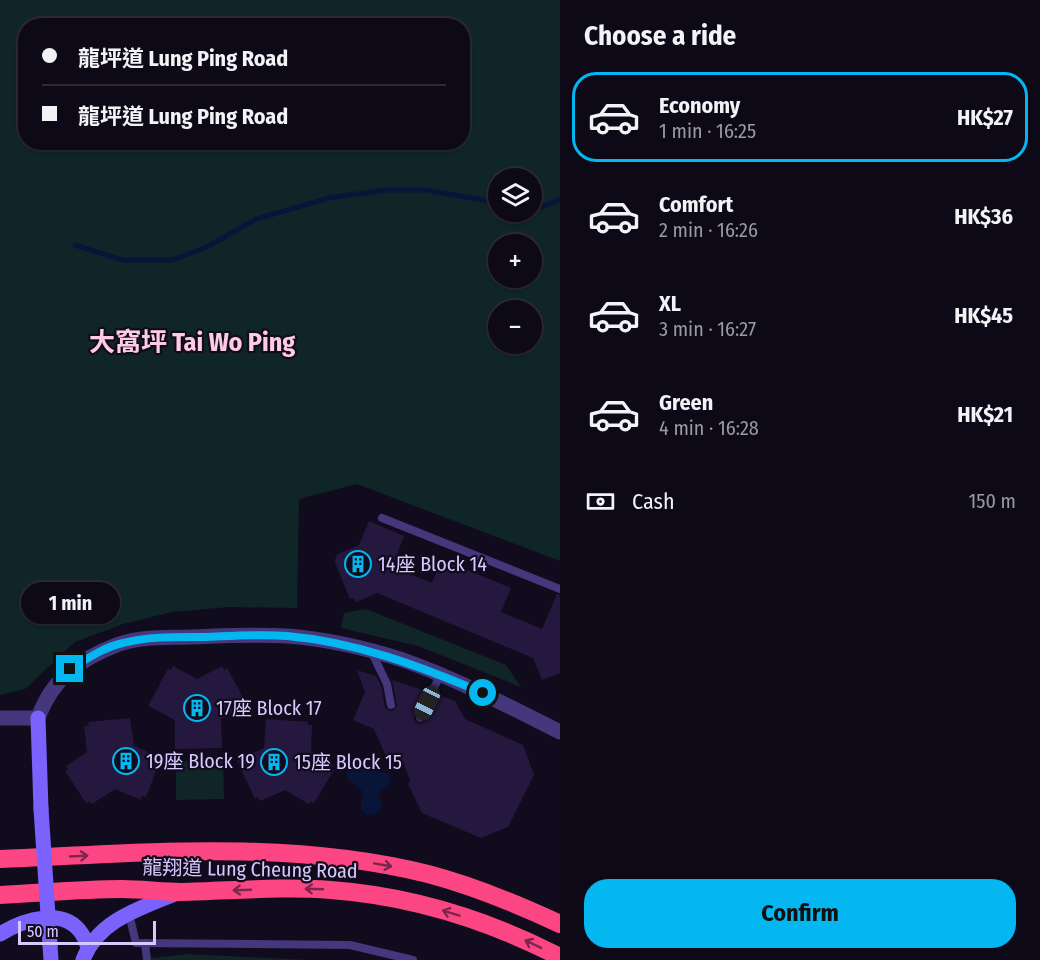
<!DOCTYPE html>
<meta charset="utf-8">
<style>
:root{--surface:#0d0916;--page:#1b1723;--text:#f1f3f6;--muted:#9a9aa1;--line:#2d2a35;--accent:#04b7f0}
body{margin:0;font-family:"Fira Sans Condensed","Noto Sans TC",sans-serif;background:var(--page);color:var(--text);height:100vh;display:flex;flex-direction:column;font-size:22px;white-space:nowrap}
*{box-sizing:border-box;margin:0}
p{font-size:20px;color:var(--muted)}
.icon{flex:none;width:33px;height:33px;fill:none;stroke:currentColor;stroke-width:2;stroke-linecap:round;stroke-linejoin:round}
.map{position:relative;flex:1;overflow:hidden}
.side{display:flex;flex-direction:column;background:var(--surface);width:480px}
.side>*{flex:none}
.top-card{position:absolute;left:18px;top:18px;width:452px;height:132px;border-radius:24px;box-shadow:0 2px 4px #0004,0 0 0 2px var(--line);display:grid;align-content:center;height:132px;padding:0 24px;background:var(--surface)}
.buttons{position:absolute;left:488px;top:168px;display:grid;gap:12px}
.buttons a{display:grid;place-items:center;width:54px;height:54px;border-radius:50%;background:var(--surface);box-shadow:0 2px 4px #0004,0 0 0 2px var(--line);font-size:30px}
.scale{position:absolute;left:18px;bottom:15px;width:138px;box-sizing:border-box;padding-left:6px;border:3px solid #d7c9fe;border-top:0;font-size:16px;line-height:21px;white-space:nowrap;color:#d7c9fe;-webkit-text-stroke:4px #110c1d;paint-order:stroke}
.end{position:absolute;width:27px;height:27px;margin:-14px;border:8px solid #04b7f0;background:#111;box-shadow:0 0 0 3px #111}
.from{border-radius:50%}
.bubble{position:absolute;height:42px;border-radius:21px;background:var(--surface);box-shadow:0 2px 4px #0004,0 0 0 2px var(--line);font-size:20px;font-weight:700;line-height:42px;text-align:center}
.car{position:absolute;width:18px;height:36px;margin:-18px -9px;border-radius:8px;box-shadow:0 0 4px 2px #0007;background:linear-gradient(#222 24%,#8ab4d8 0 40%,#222 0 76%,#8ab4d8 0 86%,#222 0)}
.top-card b{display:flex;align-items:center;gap:21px;height:57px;font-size:22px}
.top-card b+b{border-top:2px solid var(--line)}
.top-card i{width:15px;height:15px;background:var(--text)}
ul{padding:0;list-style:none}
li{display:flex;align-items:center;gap:18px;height:90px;margin:0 12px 9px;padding:0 12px;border:3px solid transparent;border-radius:24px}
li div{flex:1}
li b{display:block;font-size:22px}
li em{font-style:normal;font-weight:700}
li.on{border-color:var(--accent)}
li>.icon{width:54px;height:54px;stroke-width:1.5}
h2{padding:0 24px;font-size:27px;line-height:72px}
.pay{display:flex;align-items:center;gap:15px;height:66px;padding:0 24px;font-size:22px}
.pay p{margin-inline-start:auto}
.cta{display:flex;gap:12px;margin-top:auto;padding:12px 24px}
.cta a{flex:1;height:69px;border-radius:24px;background:var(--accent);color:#111;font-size:24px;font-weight:700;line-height:69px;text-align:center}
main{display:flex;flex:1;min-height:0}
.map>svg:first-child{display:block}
.green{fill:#0f2527;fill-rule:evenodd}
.water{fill:#091439}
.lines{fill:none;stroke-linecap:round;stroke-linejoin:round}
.stream{stroke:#091439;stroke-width:5}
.building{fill:#25183e}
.lane{stroke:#44377c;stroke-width:8}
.street{stroke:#44377c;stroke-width:15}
.secondary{stroke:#7b62fd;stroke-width:15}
.highway{stroke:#fc4684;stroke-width:18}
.secondary-bridge{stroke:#7b62fd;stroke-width:15}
.oneway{stroke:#7b264b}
.route{stroke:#04b7f0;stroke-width:8}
.labels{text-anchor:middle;stroke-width:4.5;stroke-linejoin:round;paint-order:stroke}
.poi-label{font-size:20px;fill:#d7c9fe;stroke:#110c1d;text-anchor:start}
.street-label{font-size:20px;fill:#d7c9fe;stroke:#110c1d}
.district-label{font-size:26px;font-weight:bold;fill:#fecbe4;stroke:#110c1d}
</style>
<main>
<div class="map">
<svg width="560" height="960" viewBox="0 0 560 960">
<rect width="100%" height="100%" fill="#110c1d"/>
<g class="green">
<path d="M0 0H560V561L357 484 299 499 297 608 229 607 172 612 123 624 75 642 25 689 0 695ZM26 26H462V142H26ZM498 178H531V212H498ZM531 244V278H498V244ZM531 310V344H498V310Z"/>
<polygon points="366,609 506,665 521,687 418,646 341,628 344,613"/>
<polygon points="223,760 224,799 176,800 176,761"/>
<polygon points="188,954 307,960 143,960 143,959"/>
</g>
<path class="water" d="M363 759 370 763 379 771 387 773 391 779 389 785 379 792 382 807C376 818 360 818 361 804 361 800 363 797 364 794 358 782 337 783 351 763Z"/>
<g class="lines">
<g class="stream">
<polyline points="531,206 542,207 560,199"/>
<polyline points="75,245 123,260 172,260 207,247 256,219 329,198 386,190 427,190 498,203"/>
</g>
</g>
<g class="building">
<polygon points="369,521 404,536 392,567 432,583 442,560 511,588 501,612 542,629 557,594 560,595 560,673 542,680 533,658 377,593 356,602 354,598 350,599 334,560 337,558 336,555 359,545"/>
<polygon points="173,666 197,679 222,666 224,670 227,668 247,705 221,719 222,748 175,749 175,720 148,706 168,669 171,670"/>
<polygon points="357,670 376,676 381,686 385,707 388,710 393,711 397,706 392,680 426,691 414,716 415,721 417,723 421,724 425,721 438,695 455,701 465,719 523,745 534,775 508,827 481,838 422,813 408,784 410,780 403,762 385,754 374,729 353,720 365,692"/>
<polygon points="130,718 134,746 161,758 146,797 142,796 141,800 115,789 92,804 90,801 86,803 65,771 68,769 66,766 87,752 84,726 89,726 88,722"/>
<polygon points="266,719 308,722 308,725 312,725 311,751 333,765 331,768 334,770 314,803 311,801 309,804 285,790 260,801 258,797 255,799 237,760 264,748"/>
</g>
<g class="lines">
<g class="lane">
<polyline points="382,518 560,589"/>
<polyline points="371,651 387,684 391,705"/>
<polyline points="420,718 440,675"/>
<polyline points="129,914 136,943 350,945 413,960"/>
<polyline points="145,943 147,960"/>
</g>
<path class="street" d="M0 718H38C53 677 80 659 119 644 142 636 167 638 191 637 223 636 255 634 287 636 325 639 366 648 403 660 457 679 508 706 560 732"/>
<g class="secondary">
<polyline points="38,718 41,809"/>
<path d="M0 934C23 920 64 906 82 934 85 938 86 943 88 947"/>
<polyline points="50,945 51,960"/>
<path d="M83 960C98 920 141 908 177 893"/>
</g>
<g class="highway">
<path d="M0 859C142 853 288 839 428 874 474 886 517 904 560 924"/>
<path d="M0 895C41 893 82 889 122 889 142 889 162 892 181 892 231 891 281 886 331 890 412 896 488 920 560 957"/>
</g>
<polyline class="secondary-bridge" points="41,809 50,945"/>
</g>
<defs><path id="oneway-shaft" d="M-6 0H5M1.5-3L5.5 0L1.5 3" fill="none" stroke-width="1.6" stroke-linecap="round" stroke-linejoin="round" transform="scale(1.5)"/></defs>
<g class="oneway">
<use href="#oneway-shaft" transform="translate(79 856) rotate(-3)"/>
<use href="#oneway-shaft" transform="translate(383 865) rotate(10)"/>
<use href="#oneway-shaft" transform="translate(314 889) rotate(-178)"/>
<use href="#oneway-shaft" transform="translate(242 890) rotate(178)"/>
<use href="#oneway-shaft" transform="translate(451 913) rotate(-163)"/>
<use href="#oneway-shaft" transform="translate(533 944) rotate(-154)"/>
</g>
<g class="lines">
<path class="route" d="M70 669C87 659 104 647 123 643 150 636 177 637 205 637 232 636 260 634 287 636 356 642 420 666 483 693"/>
</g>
<defs>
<symbol id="building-ring" viewBox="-11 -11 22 22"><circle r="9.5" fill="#110c1d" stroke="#04b7f0" stroke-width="1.5"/><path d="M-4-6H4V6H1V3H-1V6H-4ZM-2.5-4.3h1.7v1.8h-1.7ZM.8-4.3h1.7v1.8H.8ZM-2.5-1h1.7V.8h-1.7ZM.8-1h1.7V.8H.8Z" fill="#04b7f0"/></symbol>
</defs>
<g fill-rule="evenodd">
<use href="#building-ring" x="343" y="549" width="30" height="30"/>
<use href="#building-ring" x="182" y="693" width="30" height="30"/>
<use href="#building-ring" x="111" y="746" width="30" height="30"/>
<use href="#building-ring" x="259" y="747" width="30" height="30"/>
</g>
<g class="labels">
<g class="poi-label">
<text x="378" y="571">14座 Block 14</text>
<text x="216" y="715">17座 Block 17</text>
<text x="146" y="768">19座 Block 19</text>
<text x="294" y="769">15座 Block 15</text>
</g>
<g class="street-label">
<text transform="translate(250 869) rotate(1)" y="7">龍翔道 Lung Cheung Road</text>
</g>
<g class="district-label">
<text x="192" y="351">大窩坪 Tai Wo Ping</text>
</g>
</g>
</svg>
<div class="buttons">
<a><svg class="icon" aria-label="layers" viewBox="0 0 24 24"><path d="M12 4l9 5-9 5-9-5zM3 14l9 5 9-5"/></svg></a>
<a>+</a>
<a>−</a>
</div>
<div class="scale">50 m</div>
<i class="end from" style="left:483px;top:693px"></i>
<i class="end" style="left:70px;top:669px"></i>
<div class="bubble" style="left:21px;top:582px;width:99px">1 min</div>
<i class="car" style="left:427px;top:703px;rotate:206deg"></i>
<div class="top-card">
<b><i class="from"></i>龍坪道 Lung Ping Road</b>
<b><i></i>龍坪道 Lung Ping Road</b>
</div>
</div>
<section class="side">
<h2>Choose a ride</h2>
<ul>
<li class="on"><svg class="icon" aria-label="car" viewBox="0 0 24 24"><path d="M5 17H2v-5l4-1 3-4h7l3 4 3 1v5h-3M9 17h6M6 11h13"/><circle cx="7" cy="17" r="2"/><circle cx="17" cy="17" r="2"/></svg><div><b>Economy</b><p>1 min · 16:25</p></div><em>HK$27</em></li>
<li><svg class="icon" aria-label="car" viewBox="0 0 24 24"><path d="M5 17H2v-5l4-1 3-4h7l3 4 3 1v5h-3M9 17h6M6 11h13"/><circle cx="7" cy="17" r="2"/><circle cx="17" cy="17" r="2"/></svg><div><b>Comfort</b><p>2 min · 16:26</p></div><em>HK$36</em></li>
<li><svg class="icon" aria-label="car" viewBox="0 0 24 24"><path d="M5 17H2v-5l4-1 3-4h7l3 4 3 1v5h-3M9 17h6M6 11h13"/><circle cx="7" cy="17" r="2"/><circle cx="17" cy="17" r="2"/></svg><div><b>XL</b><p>3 min · 16:27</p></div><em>HK$45</em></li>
<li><svg class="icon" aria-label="car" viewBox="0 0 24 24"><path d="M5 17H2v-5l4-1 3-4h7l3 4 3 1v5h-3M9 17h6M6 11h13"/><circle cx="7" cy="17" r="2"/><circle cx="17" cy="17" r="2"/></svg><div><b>Green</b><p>4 min · 16:28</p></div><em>HK$21</em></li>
</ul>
<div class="pay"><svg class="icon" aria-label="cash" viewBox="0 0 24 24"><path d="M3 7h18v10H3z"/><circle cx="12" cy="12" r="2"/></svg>Cash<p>150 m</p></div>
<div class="cta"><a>Confirm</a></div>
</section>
</main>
